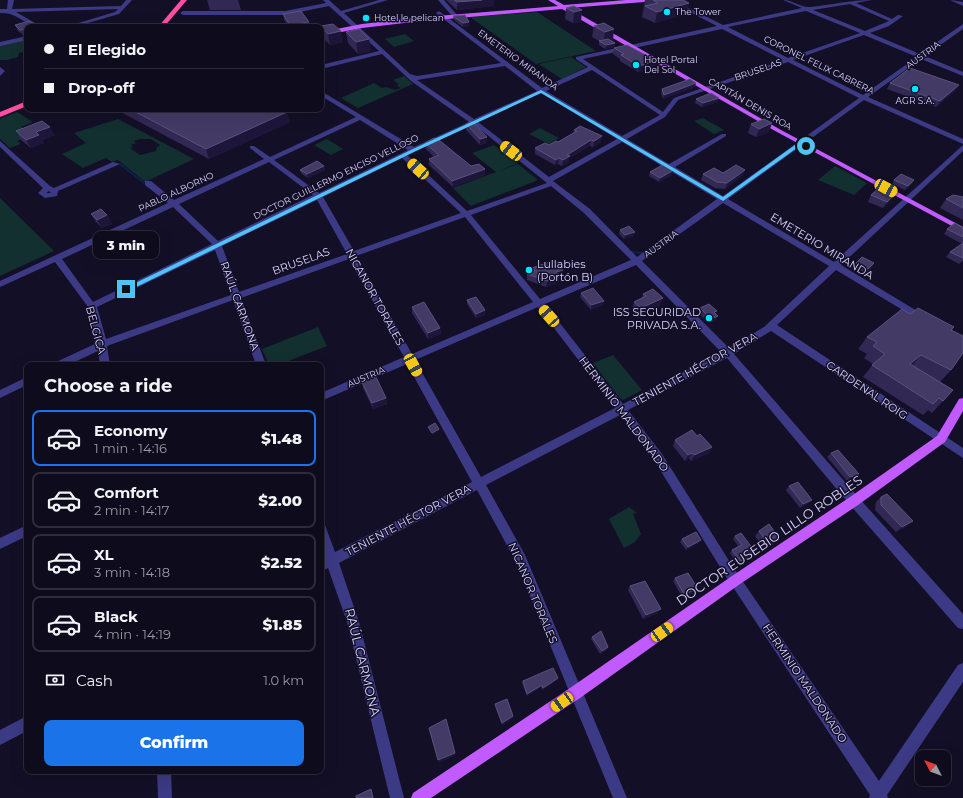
<!DOCTYPE html>
<meta charset="utf-8">
<style>
:root{--surface:#0e0b1c;--page:#171425;--text:#f1f3f6;--muted:#9b9ba3;--line:#2e2b3b;--accent:#1a73e8}
body{margin:0;font-family:Montserrat,sans-serif;background:var(--page);color:var(--text);height:100vh;display:flex;flex-direction:column;font-size:15px;white-space:nowrap}
*{box-sizing:border-box;margin:0}
p{font-size:13px;color:var(--muted)}
.icon{flex:none;width:22px;height:22px;fill:none;stroke:currentColor;stroke-width:2;stroke-linecap:round;stroke-linejoin:round}
.map{position:relative;flex:1;overflow:hidden}
.details{position:absolute;left:24px;top:362px;width:300px;height:412px;display:flex;flex-direction:column;background:var(--surface);border-radius:8px;box-shadow:0 4px 16px #0002,0 0 0 1px var(--line)}
.details>*{flex:none}
.hud{position:absolute;left:24px;top:24px;width:300px;height:88px;border-radius:8px;box-shadow:0 4px 16px #0002,0 0 0 1px var(--line);display:grid;align-content:center;height:88px;padding:0 20px;background:var(--surface)}
.needle{width:26px;rotate:312deg}
.buttons{position:absolute;left:915px;top:750px;display:grid;gap:8px}
.buttons a{display:grid;place-items:center;width:36px;height:36px;border-radius:8px;background:var(--surface);box-shadow:0 4px 16px #0002,0 0 0 1px var(--line);font-size:20px}
.end{position:absolute;width:18px;height:18px;margin:-9px;border:5px solid #4fc3f7;background:#111;box-shadow:0 0 0 2px #111}
.from{border-radius:50%}
.bubble{position:absolute;height:28px;border-radius:8px;background:var(--surface);box-shadow:0 4px 16px #0002,0 0 0 1px var(--line);font-size:13px;font-weight:800;line-height:28px;text-align:center}
.car{position:absolute;width:12px;height:24px;margin:-12px -6px;border-radius:5px;box-shadow:0 0 3px 1px #0007;background:linear-gradient(#f5c518 24%,#345 0 40%,#f5c518 0 76%,#345 0 86%,#f5c518 0)}
.hud b{display:flex;align-items:center;gap:14px;height:38px;font-size:15px}
.hud b+b{border-top:1px solid var(--line)}
.hud i{width:10px;height:10px;background:var(--text)}
ul{padding:0;list-style:none}
li{display:flex;align-items:center;gap:12px;height:56px;margin:0 8px 6px;padding:0 12px;border:2px solid var(--line);border-radius:8px}
li div{flex:1}
li b{display:block;font-size:15px}
li em{font-style:normal;font-weight:800}
li.on{border-color:var(--accent)}
li>.icon{width:36px;height:36px;stroke-width:1.5}
h2{padding:0 20px;font-size:18px;line-height:48px}
.pay{display:flex;align-items:center;gap:10px;height:44px;padding:0 20px;font-size:15px}
.pay p{margin-inline-start:auto}
.cta{display:flex;gap:8px;margin-top:auto;padding:8px 20px}
.cta a{flex:1;height:46px;border-radius:8px;background:var(--accent);color:#fff;font-size:16px;font-weight:800;line-height:46px;text-align:center}
.map>svg:first-child{display:block}
.green{fill:#12302f;fill-rule:evenodd}
.lines{fill:none;stroke-linecap:round;stroke-linejoin:round}
.stream{stroke:#0c2248;stroke-width:2}
.minor{fill:#3d3a85;fill-rule:evenodd}
.major{fill:#c25bff;fill-rule:evenodd}
.highway{fill:#ff4fa3;fill-rule:evenodd}
.wall{fill:#312854}
.shaded-wall{fill:#1d163a}
.building{fill:#433a66;stroke:#5a527e}
.route{fill:#4fc3f7}
.poi-dot{fill:#00e5ff;stroke:#130f26;stroke-width:1.5}
.labels{text-anchor:middle;stroke-width:3;stroke-linejoin:round;paint-order:stroke}
.far-poi-label{font-size:9px;fill:#d9d4ff;stroke:#130f26;text-anchor:start}
.far-street-label{font-size:9px;fill:#d9d4ff;stroke:#130f26}
.street-label{font-size:11px;fill:#d9d4ff;stroke:#130f26}
.poi-label{font-size:11px;fill:#d9d4ff;stroke:#130f26;text-anchor:start}
.near-street-label{font-size:13px;fill:#d9d4ff;stroke:#130f26}
</style>
<div class="map">
<svg width="963" height="798" viewBox="0 0 963 798">
<rect width="100%" height="100%" fill="#130f26"/>
<g class="green">
<polygon points="537,12 596,51 536,64 470,17"/>
<polygon points="405,34 414,41 394,47 385,39"/>
<polygon points="27,38 27,51 19,53 18,57 7,60 0,60 0,44"/>
<polygon points="571,57 586,67 562,79 539,64"/>
<polygon points="404,76 413,84 358,108 341,98 374,83 382,88 386,87 395,90 401,88 397,86 399,84 393,80"/>
<polygon points="17,112 33,122 21,127 25,130 17,134 21,137 44,130 17,141 21,144 10,148 0,139 0,119"/>
<polygon points="703,118 724,130 714,134 694,121"/>
<path d="M118 119 194 159 145 182 118 160 112 162 106 158 83 168 62 154 86 143 74 133ZM140 139H151L160 145 157 147 156 151 140 155 130 148 133 147 131 145 136 143 134 141Z"/>
<polygon points="540,128 559,138 549,144 529,134"/>
<polygon points="327,139 343,149 331,155 314,145"/>
<polygon points="494,145 518,163 497,172 518,164 538,180 471,206 453,188 496,172 472,153"/>
<polygon points="835,166 867,183 854,195 818,180"/>
<polygon points="0,198 54,251 0,276"/>
<polygon points="318,327 327,346 278,365 269,365 262,349"/>
<polygon points="613,355 642,390 623,400 619,397 593,363"/>
<polygon points="629,507 637,513 633,514 641,534 635,542 624,548 609,519"/>
</g>
<g class="lines">
<g class="stream">
<polyline points="120,164 144,183"/>
<polyline points="632,252 642,253"/>
</g>
<g class="minor">
<path d="M8 0H14L12 9 121 6 126 0H132L119 14 74 27H65L115 12 118 9 16 12 42 27C25 27 19 12 0 13V9H7Z"/>
<path d="M323 0H329L341 11 379 0H388L344 13 410 74 417 76 501 63 437 14 436 13 439 11 542 88 588 67 576 59V57L717 26 666 0H673L723 25 802 8 783 0C793 0 801 8 810 7 831 5 851 0 872 0L856 3 892 19 898 15 903 16 889 26 870 33 920 54 963 24V29L925 56 963 72V76L921 59 868 97 963 139V144L864 100 728 199 834 262 963 145V151L841 265 927 317 929 319 927 321H921L836 270 777 325 963 448V458L771 331 734 354 858 497 963 614V629L958 628 850 505 727 358 628 410 662 454 733 567 879 781 958 665 963 663V682L887 795 888 798H869L870 795 725 575 654 460 620 415 486 485 525 555 627 798H613L516 562 477 490 339 563 359 622 404 798H390L347 622 328 568 321 572V560L325 558 321 546V524L325 525 335 552 472 482 407 364 321 401V393L404 357 349 259 241 298 266 365H256L233 300 107 346 110 365H100L98 351 68 365H54L56 362 97 343 88 307 55 262 0 287V281L168 203 145 185V181H151L174 200 264 159 250 148V146H254L270 157 356 117 321 96V91L414 147 469 122 411 81 382 54 321 69V65L379 51 329 6 285 15H183L180 13 183 11H285L326 3ZM850 4 889 21 865 31 813 10ZM806 11 860 33 788 58 728 27ZM722 29 783 60 674 98 663 112 583 59ZM864 35 917 57 863 95 793 60ZM788 62 859 98 723 196 675 167 726 136V134H722L669 164 627 139 665 117 678 100ZM505 66 537 91 474 119 417 80ZM592 70 660 115 622 136 546 91ZM541 93 617 139 549 177 478 122ZM360 120 408 150 319 193 274 160ZM473 125 476 126 547 183 467 211 407 155ZM622 142 717 199 637 257 590 209 553 181ZM402 158 461 213 354 251 323 197ZM269 162 313 195 218 241 179 204ZM551 186 584 213 631 260 540 299 471 215ZM317 200 347 254 239 292 222 246ZM723 203 829 266 764 327 729 348 642 261ZM173 207 212 244 93 302 62 259ZM465 217 533 302 412 354 356 256ZM215 250 231 295 106 339 97 307ZM636 265 721 352 623 404 545 304ZM538 307 615 408 481 477 415 360Z"/>
<polygon points="438,0 444,0 457,15 457,17 453,17"/>
<polygon points="951,0 963,2 963,6 952,1"/>
<polygon points="27,36 27,40 0,46 0,42"/>
<polygon points="0,67 5,71 0,76"/>
<path d="M0 141 50 186 54 188 113 162 120 164 58 191 57 196 45 198 38 193 43 188 0 147ZM49 191 51 193H46Z"/>
<polygon points="27,377 27,385 0,398 0,390"/>
<polygon points="27,525 27,536 0,549 0,538"/>
<polygon points="27,716 27,731 0,745 0,730"/>
<polygon points="157,771 171,771 172,798 158,798"/>
</g>
<g class="major">
<polygon points="548,0 555,0 564,5 626,0 647,0 644,2 569,8 781,130 963,227 963,232 777,132 562,9 413,22 362,28 321,36 321,32 362,24 413,18 558,6"/>
<polygon points="963,398 963,411 945,442 858,505 740,584 580,698 431,798 411,798 413,793 570,688 732,576 850,497 937,436 959,399"/>
</g>
<g class="highway">
<polygon points="181,0 187,0 164,27 158,27"/>
<polygon points="27,101 27,106 0,117 0,112"/>
</g>
</g>
<g class="wall">
<polygon points="207,0 238,0 241,10 210,10"/>
<polygon points="446,0 494,0 494,6 457,10"/>
<polygon points="645,0 683,0 689,3 686,14 655,23 642,17"/>
<polygon points="574,6 581,22 573,23 565,19 566,8"/>
<polygon points="283,14 310,27 289,27 284,20"/>
<polygon points="453,16 469,26 463,27 454,20"/>
<polygon points="604,23 613,40 611,41 615,43 614,47 605,49 599,45 599,41 592,37 594,26"/>
<polygon points="15,25 27,27 27,35 23,35 18,31"/>
<polygon points="321,26 343,42 330,45 323,38"/>
<polygon points="346,32 371,51 358,54 348,43"/>
<polygon points="614,48 655,67 638,72 620,61 620,59 613,54"/>
<polygon points="890,83 955,91 936,107 887,89"/>
<polygon points="695,87 663,99 661,93 662,89"/>
<polygon points="719,98 718,102 702,107 695,103 696,99"/>
<polygon points="115,109 283,109 290,122 209,159"/>
<polygon points="466,124 487,137 487,143 480,145 466,130"/>
<polygon points="751,124 769,132 756,137 748,133"/>
<polygon points="574,130 601,142 593,147 590,146 569,158 569,162 562,166 558,164 555,165 535,154 535,148 549,145 558,142 573,133"/>
<polygon points="16,131 55,135 42,140 44,143 31,148 21,140"/>
<polygon points="425,143 471,166 485,175 453,187 429,165 429,159 434,157 426,149"/>
<polygon points="324,166 325,170 308,178 302,174 300,170"/>
<polygon points="674,170 672,175 659,182 649,176 650,172"/>
<polygon points="723,173 743,175 725,189 715,188 701,180 703,174"/>
<polygon points="894,180 914,180 912,184 905,190 892,184"/>
<polygon points="897,192 893,199 883,208 868,202 871,195"/>
<polygon points="963,197 963,220 940,208 946,199"/>
<polygon points="91,214 107,215 112,224 102,228 96,222"/>
<polygon points="963,228 963,261 959,264 946,257 950,252 962,244 944,234 947,229"/>
<polygon points="620,230 634,236 624,239 619,234"/>
<polygon points="856,263 874,263 872,267 866,273 854,267"/>
<polygon points="532,268 563,270 563,276 560,277 559,282 546,287 527,280 527,274 532,272"/>
<polygon points="581,293 604,301 603,305 591,310 580,297"/>
<polygon points="643,294 660,306 638,317 632,310 634,302 642,298"/>
<polygon points="467,300 485,315 476,318 467,304"/>
<polygon points="412,307 440,328 441,334 428,339 412,313"/>
<polygon points="700,308 716,314 716,320 709,323 698,313"/>
<polygon points="910,314 954,327 952,330 951,370 940,382 953,390 932,413 928,410 923,415 863,377 873,364 864,358 867,354 858,349 867,337"/>
<polygon points="362,382 386,398 387,404 373,409 363,388"/>
<polygon points="697,436 712,447 709,453 691,461 689,458 685,461 673,446 675,440"/>
<polygon points="831,453 856,477 847,481 827,457"/>
<polygon points="789,486 809,503 800,508 786,490"/>
<polygon points="881,497 907,526 896,532 875,510 876,502"/>
<polygon points="759,531 775,543 765,550 755,536"/>
<polygon points="735,536 753,556 741,564 736,563 730,553 732,550 738,546 733,539"/>
<polygon points="682,539 699,543 686,550 680,542"/>
<polygon points="675,578 695,593 682,597 673,581"/>
<polygon points="630,586 658,613 643,619 628,590"/>
<polygon points="592,637 608,647 607,650 600,654 591,639"/>
<polygon points="557,680 542,690 541,687 527,696 522,683 523,681"/>
<polygon points="495,704 513,718 502,725 495,706"/>
</g>
<g class="shaded-wall">
<polygon points="482,0 494,0 494,6 457,10 457,2"/>
<polygon points="689,3 686,14 655,23 657,12"/>
<polygon points="582,10 581,22 573,23 574,12"/>
<polygon points="309,22 310,27 291,27 290,25"/>
<polygon points="469,22 469,26 463,27 463,23"/>
<polygon points="614,29 613,40 603,43 605,32"/>
<polygon points="341,31 343,42 330,45 328,34"/>
<polygon points="369,39 371,51 358,54 356,42"/>
<polygon points="615,43 614,47 605,49 606,45"/>
<polygon points="657,61 655,67 638,72 639,66"/>
<polygon points="696,83 695,87 663,99 664,95"/>
<polygon points="959,85 955,91 936,107 940,101"/>
<polygon points="719,98 718,102 702,107 703,103"/>
<polygon points="287,112 290,122 209,159 206,149"/>
<polygon points="772,123 769,132 756,137 759,129"/>
<polygon points="50,127 55,135 42,140 44,143 31,148 26,140 36,132"/>
<polygon points="602,136 601,142 593,147 594,141"/>
<polygon points="487,137 487,143 480,145 480,139"/>
<polygon points="591,140 590,146 569,158 569,162 562,166 563,160 567,155"/>
<polygon points="559,158 558,164 555,165 556,160"/>
<polygon points="324,166 325,170 308,178 307,174"/>
<polygon points="485,169 485,175 453,187 452,181"/>
<polygon points="674,170 672,175 659,182 660,178"/>
<polygon points="745,170 743,175 725,189 727,183"/>
<polygon points="914,180 912,184 905,190 908,186"/>
<polygon points="897,192 893,199 883,208 887,202"/>
<polygon points="107,215 112,224 102,228 97,220"/>
<polygon points="635,232 634,236 624,239 625,235"/>
<polygon points="874,263 872,267 866,273 868,269"/>
<polygon points="563,270 563,276 560,277 559,282 546,287 547,281 556,272"/>
<polygon points="663,298 660,306 638,317 641,308"/>
<polygon points="604,301 603,305 591,310 591,305"/>
<polygon points="485,310 485,315 476,318 476,314"/>
<polygon points="718,316 716,320 709,323 711,319"/>
<polygon points="440,328 441,334 428,339 428,333"/>
<polygon points="921,355 911,367 910,364"/>
<polygon points="386,398 387,404 373,409 372,403"/>
<polygon points="439,429 439,431 432,435 432,433"/>
<polygon points="712,447 709,453 691,461 694,455"/>
<polygon points="692,453 689,458 685,461 688,455"/>
<polygon points="859,474 856,477 847,481 850,477"/>
<polygon points="812,500 809,503 800,508 803,504"/>
<polygon points="913,521 907,526 896,532 902,527"/>
<polygon points="779,538 775,543 765,550 769,545"/>
<polygon points="701,540 699,543 686,550 688,547"/>
<polygon points="756,553 753,556 741,564 744,561"/>
<polygon points="698,589 695,593 682,597 684,594"/>
<polygon points="661,609 658,613 643,619 646,615"/>
<polygon points="608,647 607,650 600,654 602,651"/>
<polygon points="558,678 557,680 542,690 543,688"/>
<polygon points="542,685 541,687 527,696 527,694"/>
<polygon points="513,716 513,718 502,725 502,723"/>
<polygon points="455,753 455,756 439,763 438,760"/>
<polygon points="371,789 372,790 374,798 373,798"/>
</g>
<g class="building">
<polygon points="454,0 482,0 457,2"/>
<polygon points="653,0 683,0 689,3 657,12 645,6 658,3"/>
<polygon points="574,6 582,10 574,12 566,8"/>
<polygon points="301,11 309,22 290,25 283,14"/>
<polygon points="465,15 469,22 463,23 453,16"/>
<polygon points="29,21 38,26 33,27 27,27 27,29 20,30 15,25"/>
<polygon points="604,23 614,29 605,32 594,26"/>
<polygon points="333,24 341,31 328,34 321,26"/>
<polygon points="359,29 369,39 356,42 346,32"/>
<polygon points="608,39 615,43 606,45 599,41"/>
<polygon points="627,45 657,61 639,66 621,55 624,54 614,48"/>
<polygon points="910,68 959,85 940,101 890,83"/>
<polygon points="690,79 696,83 664,95 662,89"/>
<polygon points="711,93 719,98 703,103 696,99"/>
<polygon points="130,109 283,109 287,112 206,149"/>
<polygon points="764,119 772,123 759,129 751,124"/>
<polygon points="42,121 50,127 36,132 39,135 26,140 16,131"/>
<polygon points="472,121 487,137 480,139 466,124"/>
<polygon points="580,126 602,136 594,141 591,140 567,155 570,156 563,160 559,158 556,160 535,148 545,143 549,145 556,141 558,142 577,131 574,130"/>
<polygon points="434,138 439,140 471,166 479,164 485,169 452,181 429,159 439,155 425,143"/>
<polygon points="317,161 324,166 307,174 300,170"/>
<polygon points="664,164 674,170 660,178 650,172"/>
<polygon points="736,165 745,170 727,183 717,182 703,174 714,168 723,173"/>
<polygon points="901,174 914,180 908,186 894,180"/>
<polygon points="881,186 897,192 887,202 871,195"/>
<polygon points="953,195 963,197 963,208 946,199"/>
<polygon points="101,209 107,215 97,220 91,214"/>
<polygon points="955,223 963,228 963,237 947,229"/>
<polygon points="629,226 635,232 625,235 620,230"/>
<polygon points="963,243 963,258 950,252"/>
<polygon points="862,257 874,263 868,269 856,263"/>
<polygon points="555,260 563,270 556,272 560,276 547,281 527,274 535,271 532,268"/>
<polygon points="593,288 604,301 591,305 581,293"/>
<polygon points="653,289 663,298 641,308 634,302 646,296 643,294"/>
<polygon points="476,297 485,310 476,314 467,300"/>
<polygon points="424,302 440,328 428,333 412,307"/>
<polygon points="709,304 717,311 714,312 718,316 711,319 700,308"/>
<polygon points="918,308 954,327 951,330 963,336 963,353 951,370 921,355 910,364 953,390 943,401 939,398 933,404 872,365 885,354 873,346 877,342 867,337 902,309 910,314"/>
<polygon points="376,377 386,398 372,403 362,382"/>
<polygon points="435,423 439,429 432,433 428,427"/>
<polygon points="692,430 697,436 700,434 712,447 694,455 692,453 688,455 675,440"/>
<polygon points="838,450 859,474 850,477 831,453"/>
<polygon points="798,482 812,500 803,504 789,486"/>
<polygon points="887,494 913,521 902,527 881,505 881,497"/>
<polygon points="769,524 779,538 769,545 759,531"/>
<polygon points="696,532 701,540 688,547 682,539"/>
<polygon points="741,533 756,553 744,561 739,560 732,550 742,545 735,536"/>
<polygon points="688,573 698,589 684,594 675,578"/>
<polygon points="645,581 661,609 646,615 630,586"/>
<polygon points="601,631 608,647 602,651 592,637"/>
<polygon points="553,668 558,678 543,688 542,685 527,694 523,681"/>
<polygon points="507,699 513,716 502,723 495,704"/>
<polygon points="446,719 455,753 438,760 429,728"/>
<polygon points="371,789 373,798 356,798 356,796"/>
</g>
<polygon class="route" points="541,90 723,197 799,142 809,146 806,147 801,145 723,201 541,93 416,151 128,291 123,289 413,149"/>
<g class="poi-dot">
<circle cx="667" cy="12" r="4"/>
<circle cx="366" cy="18" r="4"/>
<circle cx="636" cy="65" r="4"/>
<circle cx="915" cy="89" r="4"/>
<circle cx="529" cy="270" r="4"/>
<circle cx="709" cy="318" r="4"/>
</g>
<g class="labels">
<g class="far-poi-label">
<text x="675" y="15">The Tower</text>
<text x="374" y="21">Hotel le pelican</text>
<text x="644" y="63">Hotel Portal<tspan x="644" dy="10">Del Sol</tspan></text>
<text x="915" y="104" text-anchor="middle">AGR S.A.</text>
</g>
<g class="far-street-label">
<text transform="translate(923 55) rotate(-36)" y="3">AUSTRIA</text>
<text transform="translate(518 60) rotate(36)" y="3">EMETERIO MIRANDA</text>
<text transform="translate(819 65) rotate(26)" y="3">CORONEL FELIX CABRERA</text>
<text transform="translate(758 70) rotate(-19)" y="3">BRUSELAS</text>
<text transform="translate(750 104) rotate(30)" y="3">CAPITÁN DENIS ROA</text>
<text transform="translate(336 177) rotate(-26)" y="3">DOCTOR GUILLERMO ENCISO VELLOSO</text>
<text transform="translate(176 192) rotate(-25)" y="3">PABLO ALBORNO</text>
<text transform="translate(661 244) rotate(-36)" y="3">AUSTRIA</text>
<text transform="translate(366 377) rotate(-23)" y="3">AUSTRIA</text>
</g>
<g class="street-label">
<text transform="translate(822 246) rotate(31)" y="4">EMETERIO MIRANDA</text>
<text transform="translate(301 261) rotate(-20)" y="4">BRUSELAS</text>
<text transform="translate(375 297) rotate(61)" y="4">NICANOR TORALES</text>
<text transform="translate(240 306) rotate(70)" y="4">RAÚL CARMONA</text>
<text transform="translate(96 330) rotate(75)" y="4">BELGICA</text>
<text transform="translate(695 369) rotate(-29)" y="4">TENIENTE HÉCTOR VERA</text>
<text transform="translate(867 390) rotate(34)" y="4">CARDENAL ROIG</text>
<text transform="translate(624 414) rotate(53)" y="4">HERMINIO MALDONADO</text>
<text transform="translate(408 520) rotate(-28)" y="4">TENIENTE HÉCTOR VERA</text>
<text transform="translate(533 593) rotate(67)" y="4">NICANOR TORALES</text>
<text transform="translate(805 683) rotate(56)" y="4">HERMINIO MALDONADO</text>
</g>
<g class="poi-label">
<text x="537" y="268">Lullabies<tspan x="537" dy="13">(Portón B)</tspan></text>
<text x="701" y="316" text-anchor="end">ISS SEGURIDAD<tspan x="701" dy="13">PRIVADA S.A.</tspan></text>
</g>
<g class="near-street-label">
<text transform="translate(769 540) rotate(-34)" y="5">DOCTOR EUSEBIO LILLO ROBLES</text>
<text transform="translate(363 662) rotate(76)" y="5">RAÚL CARMONA</text>
</g>
</g>
</svg>
<div class="buttons">
<a><svg class="needle" viewBox="-14 -14 28 28"><path d="M0-13l5 13h-10z" fill="#e53935"/><path d="M0 13l5-13h-10z" fill="#9b9ba3"/></svg></a>
</div>
<i class="end from" style="left:806px;top:146px"></i>
<i class="end" style="left:126px;top:289px"></i>
<div class="bubble" style="left:93px;top:231px;width:66px">3 min</div>
<i class="car" style="left:511px;top:151px;rotate:308deg"></i>
<i class="car" style="left:418px;top:169px;rotate:312deg"></i>
<i class="car" style="left:886px;top:188px;rotate:118deg"></i>
<i class="car" style="left:549px;top:316px;rotate:319deg"></i>
<i class="car" style="left:413px;top:365px;rotate:151deg"></i>
<i class="car" style="left:662px;top:632px;rotate:55deg"></i>
<i class="car" style="left:562px;top:702px;rotate:236deg"></i>
<div class="hud">
<b><i class="from"></i>El Elegido</b>
<b><i></i>Drop-off</b>
</div>
<section class="details">
<h2>Choose a ride</h2>
<ul>
<li class="on"><svg class="icon" aria-label="car" viewBox="0 0 24 24"><path d="M5 17H2v-5l4-1 3-4h7l3 4 3 1v5h-3M9 17h6M6 11h13"/><circle cx="7" cy="17" r="2"/><circle cx="17" cy="17" r="2"/></svg><div><b>Economy</b><p>1 min · 14:16</p></div><em>$1.48</em></li>
<li><svg class="icon" aria-label="car" viewBox="0 0 24 24"><path d="M5 17H2v-5l4-1 3-4h7l3 4 3 1v5h-3M9 17h6M6 11h13"/><circle cx="7" cy="17" r="2"/><circle cx="17" cy="17" r="2"/></svg><div><b>Comfort</b><p>2 min · 14:17</p></div><em>$2.00</em></li>
<li><svg class="icon" aria-label="car" viewBox="0 0 24 24"><path d="M5 17H2v-5l4-1 3-4h7l3 4 3 1v5h-3M9 17h6M6 11h13"/><circle cx="7" cy="17" r="2"/><circle cx="17" cy="17" r="2"/></svg><div><b>XL</b><p>3 min · 14:18</p></div><em>$2.52</em></li>
<li><svg class="icon" aria-label="car" viewBox="0 0 24 24"><path d="M5 17H2v-5l4-1 3-4h7l3 4 3 1v5h-3M9 17h6M6 11h13"/><circle cx="7" cy="17" r="2"/><circle cx="17" cy="17" r="2"/></svg><div><b>Black</b><p>4 min · 14:19</p></div><em>$1.85</em></li>
</ul>
<div class="pay"><svg class="icon" aria-label="cash" viewBox="0 0 24 24"><path d="M3 7h18v10H3z"/><circle cx="12" cy="12" r="2"/></svg>Cash<p>1.0 km</p></div>
<div class="cta"><a>Confirm</a></div>
</section>
</div>
